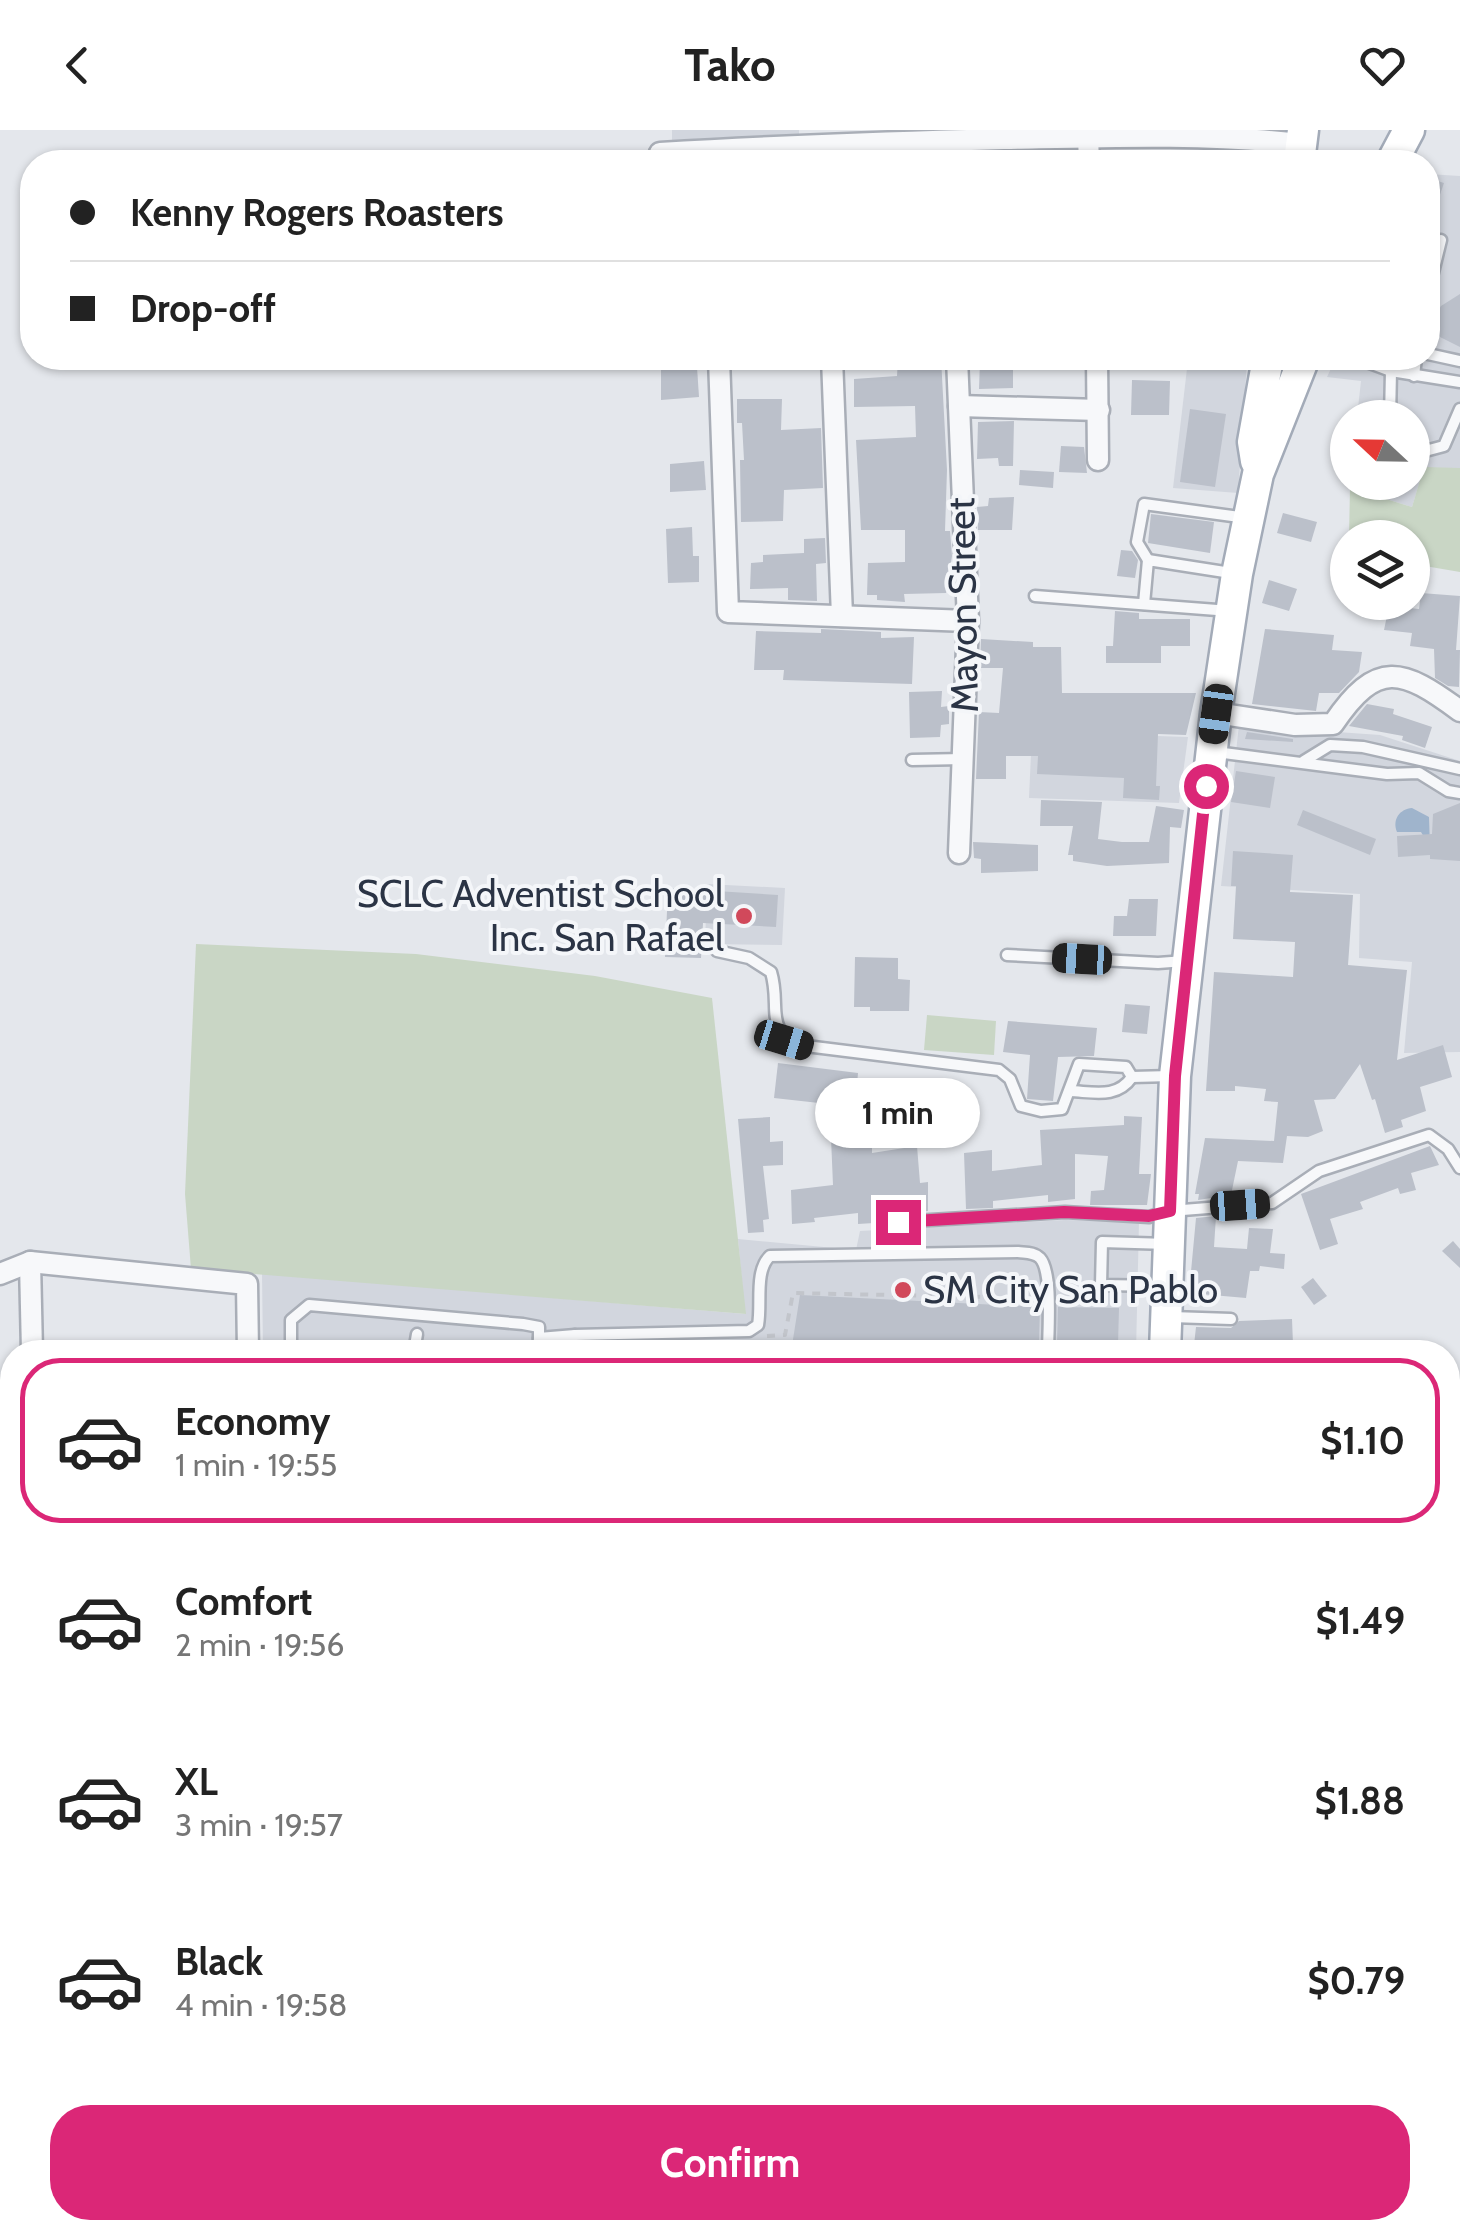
<!DOCTYPE html>
<meta charset="utf-8">
<style>
:root{--surface:#fff;--page:#f2f2f2;--text:#222;--muted:#767676;--line:#e0e0e0;--accent:#db2777}
body{margin:0;font-family:Cabin,sans-serif;background:var(--page);color:var(--text);height:100vh;display:flex;flex-direction:column;font-size:38px;white-space:nowrap}
*{box-sizing:border-box;margin:0}
p{font-size:32px;color:var(--muted)}
.icon{flex:none;width:55px;height:55px;fill:none;stroke:currentColor;stroke-width:2;stroke-linecap:round;stroke-linejoin:round}
.map{position:relative;flex:1;overflow:hidden}
.sheet{position:absolute;left:0px;top:1210px;width:1460px;height:900px;display:flex;flex-direction:column;background:var(--surface);border-radius:40px 40px 0 0;box-shadow:0 2px 8px #0004}
.sheet>*{flex:none}
.top-card{position:absolute;left:20px;top:20px;width:1420px;height:220px;border-radius:40px;box-shadow:0 2px 8px #0004;display:grid;align-content:center;height:220px;padding:0 50px;background:var(--surface)}
.needle{width:65px;rotate:292deg}
.buttons{position:absolute;left:1330px;top:270px;display:grid;gap:20px}
.buttons a{display:grid;place-items:center;width:100px;height:100px;border-radius:50%;background:var(--surface);box-shadow:0 2px 8px #0004;font-size:50px}
.end{position:absolute;width:45px;height:45px;margin:-22px;border:12px solid #db2777;background:#fff;box-shadow:0 0 0 5px #fff}
.from{border-radius:50%}
.bubble{position:absolute;height:70px;border-radius:35px;background:var(--surface);box-shadow:0 2px 8px #0004;font-size:32px;font-weight:700;line-height:70px;text-align:center}
.car{position:absolute;width:30px;height:60px;margin:-30px -15px;border-radius:12px;box-shadow:0 0 8px 2px #0007;background:linear-gradient(#222 24%,#8ab4d8 0 40%,#222 0 76%,#8ab4d8 0 86%,#222 0)}
.top-card b{display:flex;align-items:center;gap:35px;height:95px;font-size:38px}
.top-card b+b{border-top:2px solid var(--line)}
.top-card i{width:25px;height:25px;background:var(--text)}
ul{padding:18px 0 0;list-style:none}
li{display:flex;align-items:center;gap:30px;height:165px;margin:0 20px 15px;padding:0 30px;border:5px solid transparent;border-radius:40px}
li div{flex:1}
li b{display:block;font-size:38px}
li em{font-style:normal;font-weight:700}
li.on{border-color:var(--accent)}
li>.icon{width:90px;height:90px;stroke-width:1.5}
.primary-button{display:flex;gap:20px;margin-top:auto;padding:20px 50px}
.primary-button a{flex:1;height:115px;border-radius:40px;background:var(--accent);color:#fff;font-size:40px;font-weight:700;line-height:115px;text-align:center}
header{display:flex;justify-content:space-between;align-items:center;height:130px;padding:0 50px;background:var(--surface);font-size:45px;font-weight:700}
.map>svg:first-child{display:block}
.built{fill:#d2d6de}
.green{fill:#c9d6c5}
.water{fill:#9fb4cc}
.lines{fill:none;stroke-linecap:round;stroke-linejoin:round}
.stream{stroke:#9fb4cc;stroke-width:5}
.river{stroke:#9fb4cc;stroke-width:32}
.building{fill:#bbc0ca}
.lane-casing{stroke:#a9aeb7;stroke-width:15}
.street-casing{stroke:#a9aeb7;stroke-width:25}
.primary-casing{stroke:#a3abb8;stroke-width:35}
.path{stroke:#c2c5cb;stroke-width:4;stroke-dasharray:8 8;stroke-linecap:butt}
.lane{stroke:#f7f8fa;stroke-width:10}
.street{stroke:#f7f8fa;stroke-width:20}
.primary{stroke:#fff;stroke-width:30}
.route{stroke:#db2777;stroke-width:12}
.poi-dot{fill:#d1495b;stroke:#f4f6f9;stroke-width:4}
.labels{text-anchor:middle;stroke-width:8;stroke-linejoin:round;paint-order:stroke}
.street-label{font-size:38px;fill:#2b3445;stroke:#f4f6f9}
.poi-label{font-size:38px;fill:#2b3445;stroke:#f4f6f9;text-anchor:end}
</style>
<header><svg class="icon" aria-label="back" viewBox="0 0 24 24"><path d="M15 5l-7 7 7 7"/></svg>Tako<svg class="icon" aria-label="heart" viewBox="0 0 24 24"><path d="M12 20l-8-8c-3-5 5-10 8-4 3-6 11-1 8 4z"/></svg></header>
<div class="map">
<svg width="1460" height="2110" viewBox="0 0 1460 2110">
<rect width="100%" height="100%" fill="#e4e7ec"/>
<g class="built">
<polygon points="672,0 799,0 799,4 672,10"/>
<polygon points="1428,44 1460,46 1460,338 1424,338 1412,377 1350,358 1351,353 1412,352 1412,288 1357,287 1361,251 1327,247 1336,228 1428,228"/>
<polygon points="1188,230 1247,233 1238,363 1173,358"/>
<polygon points="1239,595 1380,605 1460,631 1460,922 1404,923 1412,832 1359,828 1360,764 1221,756"/>
<polygon points="1032,602 1188,607 1179,673 1029,668"/>
<polygon points="707,754 785,758 782,815 705,814"/>
<polygon points="1065,1090 1139,1092 1136,1222 263,1222 262,1143 745,1184 738,1109 856,1120 860,1101"/>
</g>
<g class="green">
<polygon points="1424,337 1460,338 1460,442 1413,434 1412,408 1349,407 1350,358 1412,377"/>
<polygon points="196,814 416,824 595,846 712,868 746,1184 191,1139 185,1064"/>
<polygon points="927,885 996,891 994,925 924,920"/>
<polygon points="12,1773 12,1858 0,1861 0,1778"/>
<polygon points="487,2098 1220,2098 1221,2110 481,2110"/>
</g>
<path class="water" d="M1412 678 1429 687 1430 717 1421 702H1397C1392 689 1400 679 1412 678Z"/>
<g class="lines">
<polyline class="stream" points="1448,1268 1460,1274"/>
<g class="river">
<polyline points="0,1818 12,1815"/>
<polyline points="1369,2098 1373,2110"/>
</g>
</g>
<g class="building">
<polygon points="1428,48 1444,53 1430,94 1428,93"/>
<polygon points="1460,164 1460,217 1440,207 1434,199 1434,189 1441,176"/>
<polygon points="898,228 941,228 947,340 945,401 950,401 952,426 946,463 904,464 905,472 877,470 877,465 867,465 868,433 905,432 905,400 861,400 856,310 916,307 915,276 854,277 854,249 897,246"/>
<polygon points="1013,230 1013,258 979,259 980,232"/>
<polygon points="697,237 699,267 661,270 661,240"/>
<polygon points="1132,250 1170,251 1169,285 1131,285"/>
<polygon points="737,269 782,269 781,300 821,298 823,358 784,360 783,391 741,392 740,330 744,330 742,293 737,293"/>
<polygon points="1190,279 1226,284 1215,357 1180,352"/>
<polygon points="1014,291 1013,336 999,336 998,328 977,329 978,292"/>
<polygon points="1061,316 1084,317 1087,343 1059,342"/>
<polygon points="704,331 706,360 670,362 670,334"/>
<polygon points="1020,340 1054,342 1053,358 1019,355"/>
<polygon points="1014,367 1012,400 978,400 977,377 988,376 989,368"/>
<polygon points="1283,383 1317,392 1311,412 1277,403"/>
<polygon points="1151,384 1214,392 1210,423 1148,413"/>
<polygon points="692,397 693,426 699,426 699,452 668,453 666,399"/>
<polygon points="825,408 826,433 816,434 817,471 788,470 788,458 750,459 751,433 763,432 763,425 804,423 804,409"/>
<polygon points="1121,420 1132,421 1138,430 1135,448 1117,446"/>
<polygon points="1269,450 1297,459 1289,481 1262,473"/>
<polygon points="1421,463 1460,466 1456,520 1460,520 1459,557 1448,556 1435,548 1434,519 1410,516 1412,503 1384,500 1389,476 1419,479"/>
<polygon points="1115,481 1139,483 1139,489 1190,489 1190,516 1161,516 1161,533 1106,533 1106,516 1113,516"/>
<polygon points="821,499 881,502 881,508 914,507 912,554 783,550 784,540 754,540 756,501 821,503"/>
<polygon points="1265,499 1334,505 1332,520 1362,522 1359,542 1339,563 1319,563 1316,581 1252,574"/>
<polygon points="981,509 1033,512 1033,517 1061,517 1062,563 1196,563 1186,605 1158,604 1156,656 1160,656 1159,670 1123,668 1124,648 1037,644 1038,626 1006,626 1006,649 976,649 979,582 999,583 1003,538 980,538"/>
<polygon points="942,561 941,577 949,576 949,594 941,595 940,607 910,608 909,562"/>
<polygon points="1367,574 1394,579 1393,584 1432,597 1425,618 1402,610 1403,606 1349,596"/>
<polygon points="1247,602 1293,609 1293,612 1245,609"/>
<polygon points="1236,641 1275,647 1270,678 1231,672"/>
<polygon points="1041,670 1102,672 1098,709 1122,712 1149,712 1156,676 1184,680 1181,698 1170,697 1169,733 1107,736 1073,731 1073,725 1068,725 1073,696 1040,696"/>
<polygon points="1460,673 1460,731 1430,729 1430,725 1398,727 1397,706 1432,704 1433,684"/>
<polygon points="1303,680 1376,709 1370,725 1297,695"/>
<polygon points="973,712 1038,715 1038,741 981,743 981,729 974,728"/>
<polygon points="1233,721 1293,725 1290,762 1353,765 1348,835 1407,840 1397,930 1443,915 1452,947 1420,957 1426,981 1401,990 1403,997 1385,1003 1375,969 1372,970 1360,934 1335,969 1314,970 1323,1001 1308,1007 1287,1006 1283,1033 1238,1031 1231,1065 1198,1070 1199,1064 1195,1064 1205,1008 1274,1011 1278,972 1264,971 1266,959 1235,956 1235,961 1206,961 1214,842 1293,847 1295,812 1233,809 1236,756 1231,756"/>
<polygon points="668,758 778,765 776,797 703,793 701,828 665,827"/>
<polygon points="1129,769 1158,769 1156,806 1113,806 1114,786 1127,786"/>
<polygon points="855,827 898,828 898,849 910,850 909,881 870,881 870,877 854,877"/>
<polygon points="1125,874 1150,876 1147,904 1122,902"/>
<polygon points="1008,891 1097,898 1094,926 1058,927 1053,971 1027,969 1030,925 1003,922"/>
<polygon points="778,933 858,943 855,977 774,968"/>
<polygon points="1124,986 1142,987 1139,1044 1151,1044 1147,1075 1090,1075 1091,1061 1104,1060 1108,1026 1075,1024 1075,1069 1048,1072 1048,1065 993,1071 993,1078 966,1079 964,1023 992,1020 992,1041 1042,1035 1040,1000 1124,995"/>
<polygon points="770,987 770,1012 783,1011 783,1035 763,1036 769,1089 763,1090 764,1102 748,1103 738,989"/>
<polygon points="845,1007 846,1018 872,1015 872,1023 917,1016 920,1053 928,1052 928,1081 874,1085 874,1093 858,1094 858,1083 814,1088 815,1092 792,1094 791,1060 833,1055 831,1008"/>
<polygon points="1430,1016 1439,1035 1411,1043 1416,1060 1400,1064 1398,1058 1360,1072 1363,1079 1330,1089 1338,1114 1320,1120 1301,1064"/>
<polygon points="1216,1086 1214,1117 1247,1119 1249,1098 1273,1099 1270,1123 1285,1124 1284,1139 1260,1136 1259,1141 1250,1141 1246,1168 1189,1163 1196,1088"/>
<polygon points="1453,1111 1460,1119 1460,1138 1442,1121"/>
<polygon points="1313,1148 1327,1166 1314,1175 1301,1157"/>
<polygon points="800,1165 1040,1177 1039,1212 1036,1212 1036,1222 791,1222"/>
<polygon points="1058,1177 1119,1178 1118,1214 1057,1213"/>
<polygon points="1292,1189 1293,1214 1253,1217 1194,1215 1196,1197 1231,1198 1239,1191"/>
</g>
<g class="lines">
<defs>
<g id="lane">
<polyline points="1428,163 1441,110"/>
<polyline points="1428,224 1460,231"/>
<polyline points="1356,228 1391,241 1460,252"/>
<polyline points="1414,246 1416,228"/>
<polyline points="1390,288 1391,241"/>
<polyline points="1412,318 1429,320 1444,316 1460,279"/>
<polyline points="1148,430 1137,412 1144,374 1247,388"/>
<polyline points="1035,466 1230,481"/>
<polyline points="1144,474 1148,430 1231,443"/>
<polyline points="1216,622 1387,644 1419,643 1448,661 1460,663"/>
<polyline points="912,630 963,629"/>
<polyline points="1304,631 1330,615 1363,617 1460,639"/>
<path d="M717 821 749 828 771 842C782 878 761 902 806 916L999 940 1010 949 1021 976 1041 981 1062 979 1079 934 1126 937 1132 947"/>
<polyline points="1007,825 1158,833 1185,831"/>
<polyline points="1132,947 1171,946"/>
<path d="M1070 961C1094 962 1117 969 1132 947"/>
<polyline points="897,1092 1065,1082 1149,1087 1170,1081 1272,1073 1319,1041 1429,1005 1448,1019 1460,1038"/>
<polyline points="1166,1156 1101,1155 1102,1112 1168,1114"/>
<polyline points="1172,1187 1231,1189"/>
<polyline points="291,1222 291,1190 309,1175 523,1194 539,1197 539,1208"/>
<polyline points="414,1222 417,1204"/>
<polyline points="538,1222 539,1208 575,1205"/>
<path d="M575 1222V1205L749 1201 758 1195C762 1174 754 1141 770 1126L1018 1122C1026 1123 1034 1122 1040 1128 1053 1142 1048 1202 1048 1222"/>
</g>
<g id="street">
<polyline points="1088,7 1089,32"/>
<path d="M660 23C775 16 889 12 1004 9 1103 7 1203 3 1301 14"/>
<polyline points="719,228 728,482 968,491"/>
<polyline points="832,228 842,486"/>
<polyline points="957,228 968,491 959,723"/>
<polyline points="1097,228 1098,330"/>
<polyline points="959,276 1099,280"/>
<path d="M1216 583 1295 595 1333 594C1377 529 1402 538 1460 581"/>
<polyline points="30,1132 32,1222"/>
<polyline points="0,1144 30,1132 247,1154 248,1222"/>
<polyline points="0,1673 12,1667"/>
<polyline points="1448,1693 1460,1696"/>
<polyline points="0,1964 12,1963"/>
<polyline points="11,2110 18,2098"/>
</g>
<g id="primary">
<polyline points="1299,32 1303,0"/>
<polyline points="1392,32 1409,0"/>
<polyline points="1256,331 1253,312 1268,228"/>
<polyline points="1165,1222 1175,946 1216,583 1237,444 1258,344 1304,228"/>
<polyline points="1250,2098 1251,2110"/>
</g>
</defs>
<use href="#lane" class="lane-casing"/>
<use href="#street" class="street-casing"/>
<use href="#primary" class="primary-casing"/>
<polyline class="path" points="767,1206 785,1205 793,1163 1037,1168"/>
<use href="#lane" class="lane"/>
<use href="#street" class="street"/>
<use href="#primary" class="primary"/>
</g>
<g class="lines">
<polyline class="route" points="898,1092 1064,1082 1149,1086 1170,1081 1175,946 1206,656"/>
</g>
<g class="poi-dot">
<circle cx="744" cy="786" r="10"/>
<circle cx="903" cy="1160" r="10"/>
</g>
<g class="labels">
<g class="street-label">
<text transform="translate(963 475) rotate(-91)" y="13">Mayon Street</text>
</g>
<g class="poi-label">
<text x="724" y="777">SCLC Adventist School<tspan x="724" dy="44">Inc. San Rafael</tspan></text>
<text x="923" y="1173" text-anchor="start">SM City San Pablo</text>
</g>
</g>
</svg>
<div class="buttons">
<a><svg class="needle" viewBox="-14 -14 28 28"><path d="M0-13l5 13h-10z" fill="#e53935"/><path d="M0 13l5-13h-10z" fill="#767676"/></svg></a>
<a><svg class="icon" aria-label="layers" viewBox="0 0 24 24"><path d="M12 4l9 5-9 5-9-5zM3 14l9 5 9-5"/></svg></a>
</div>
<i class="end from" style="left:1206px;top:656px"></i>
<i class="end" style="left:898px;top:1092px"></i>
<div class="bubble" style="left:815px;top:948px;width:165px">1 min</div>
<i class="car" style="left:1216px;top:584px;rotate:188deg"></i>
<i class="car" style="left:1082px;top:829px;rotate:273deg"></i>
<i class="car" style="left:784px;top:910px;rotate:107deg"></i>
<i class="car" style="left:1240px;top:1075px;rotate:86deg"></i>
<div class="top-card">
<b><i class="from"></i>Kenny Rogers Roasters</b>
<b><i></i>Drop-off</b>
</div>
<section class="sheet">
<ul>
<li class="on"><svg class="icon" aria-label="car" viewBox="0 0 24 24"><path d="M5 17H2v-5l4-1 3-4h7l3 4 3 1v5h-3M9 17h6M6 11h13"/><circle cx="7" cy="17" r="2"/><circle cx="17" cy="17" r="2"/></svg><div><b>Economy</b><p>1 min · 19:55</p></div><em>$1.10</em></li>
<li><svg class="icon" aria-label="car" viewBox="0 0 24 24"><path d="M5 17H2v-5l4-1 3-4h7l3 4 3 1v5h-3M9 17h6M6 11h13"/><circle cx="7" cy="17" r="2"/><circle cx="17" cy="17" r="2"/></svg><div><b>Comfort</b><p>2 min · 19:56</p></div><em>$1.49</em></li>
<li><svg class="icon" aria-label="car" viewBox="0 0 24 24"><path d="M5 17H2v-5l4-1 3-4h7l3 4 3 1v5h-3M9 17h6M6 11h13"/><circle cx="7" cy="17" r="2"/><circle cx="17" cy="17" r="2"/></svg><div><b>XL</b><p>3 min · 19:57</p></div><em>$1.88</em></li>
<li><svg class="icon" aria-label="car" viewBox="0 0 24 24"><path d="M5 17H2v-5l4-1 3-4h7l3 4 3 1v5h-3M9 17h6M6 11h13"/><circle cx="7" cy="17" r="2"/><circle cx="17" cy="17" r="2"/></svg><div><b>Black</b><p>4 min · 19:58</p></div><em>$0.79</em></li>
</ul>
<div class="primary-button"><a>Confirm</a></div>
</section>
</div>
